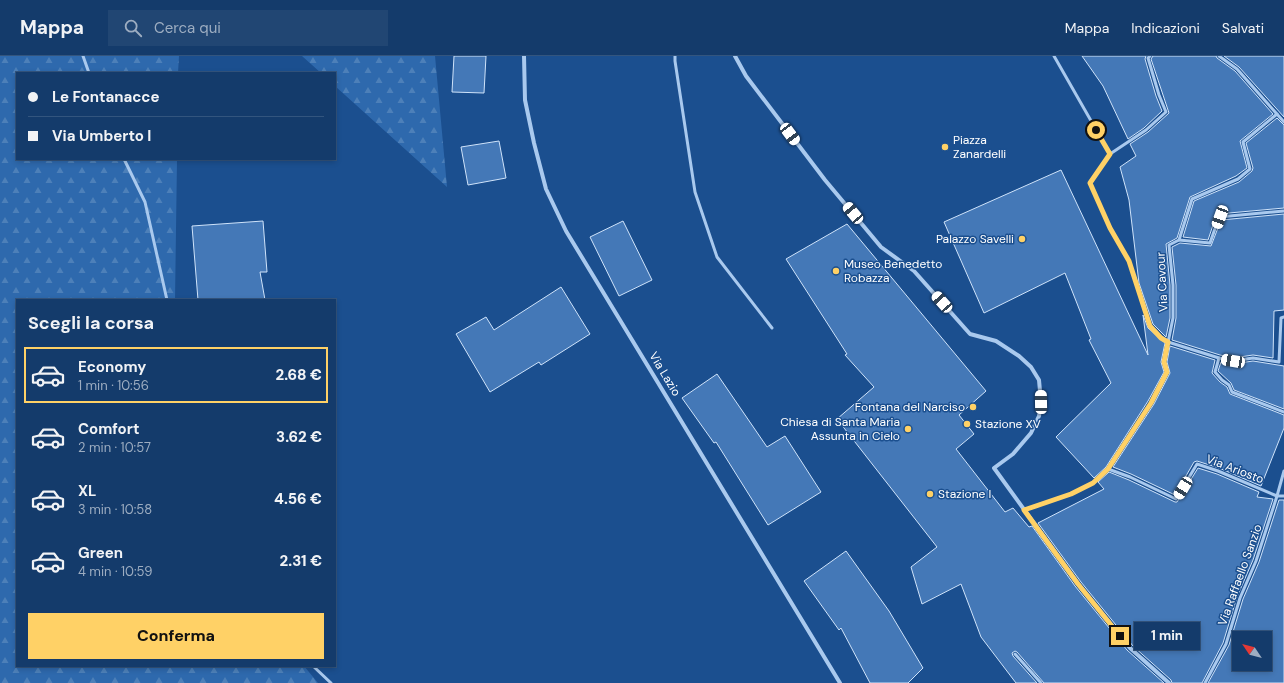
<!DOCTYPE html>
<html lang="it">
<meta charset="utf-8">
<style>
:root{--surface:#143b6b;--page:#214673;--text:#f1f3f6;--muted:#9dadc1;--line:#33557e;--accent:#ffd166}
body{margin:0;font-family:"DM Sans",sans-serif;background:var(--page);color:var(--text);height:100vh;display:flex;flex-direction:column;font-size:15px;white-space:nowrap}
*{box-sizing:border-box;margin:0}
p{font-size:13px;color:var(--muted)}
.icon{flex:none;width:22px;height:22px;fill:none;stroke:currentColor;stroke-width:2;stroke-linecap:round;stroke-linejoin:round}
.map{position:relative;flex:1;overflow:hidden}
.drawer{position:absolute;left:16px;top:243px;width:320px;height:368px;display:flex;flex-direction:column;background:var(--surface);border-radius:0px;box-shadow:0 2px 6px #0003,0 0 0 1px var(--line)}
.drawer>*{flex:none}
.banner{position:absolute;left:16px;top:16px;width:320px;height:88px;border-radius:0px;box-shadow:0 2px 6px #0003,0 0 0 1px var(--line);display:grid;align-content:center;height:88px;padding:0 12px;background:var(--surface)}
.needle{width:26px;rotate:305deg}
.buttons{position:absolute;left:1232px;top:575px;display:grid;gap:8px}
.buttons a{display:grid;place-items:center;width:40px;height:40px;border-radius:0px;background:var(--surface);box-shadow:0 2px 6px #0003,0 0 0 1px var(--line);font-size:20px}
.end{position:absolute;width:18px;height:18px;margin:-9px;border:5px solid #ffd166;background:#111;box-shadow:0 0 0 2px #111}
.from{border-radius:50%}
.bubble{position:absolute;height:28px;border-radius:0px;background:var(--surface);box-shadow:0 2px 6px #0003,0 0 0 1px var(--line);font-size:13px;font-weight:800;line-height:28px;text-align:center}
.car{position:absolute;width:12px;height:24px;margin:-12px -6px;border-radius:5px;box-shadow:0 0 3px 1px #0007;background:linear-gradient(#fff 24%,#345 0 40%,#fff 0 76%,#345 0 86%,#fff 0)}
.banner b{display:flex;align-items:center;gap:14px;height:38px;font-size:15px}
.banner b+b{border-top:1px solid var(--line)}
.banner i{width:10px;height:10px;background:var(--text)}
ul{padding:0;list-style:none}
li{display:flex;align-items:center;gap:12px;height:56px;margin:0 8px 6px;padding:0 4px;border:2px solid transparent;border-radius:0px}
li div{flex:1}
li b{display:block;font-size:15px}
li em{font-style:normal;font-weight:800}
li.active{border-color:var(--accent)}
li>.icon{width:36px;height:36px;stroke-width:1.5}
h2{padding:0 12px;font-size:18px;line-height:48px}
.cta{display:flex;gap:8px;margin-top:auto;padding:8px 12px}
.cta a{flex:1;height:46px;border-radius:0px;background:var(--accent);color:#111;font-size:16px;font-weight:800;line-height:46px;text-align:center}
header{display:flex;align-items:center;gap:24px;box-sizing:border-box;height:56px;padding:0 20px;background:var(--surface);border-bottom:1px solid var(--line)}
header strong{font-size:19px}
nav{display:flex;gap:22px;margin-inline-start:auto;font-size:14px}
.search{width:280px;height:36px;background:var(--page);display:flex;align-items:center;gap:10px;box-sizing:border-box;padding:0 14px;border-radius:0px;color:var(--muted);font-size:15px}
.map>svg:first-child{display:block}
.forest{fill:url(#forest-firs)}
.building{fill:#4478b7;stroke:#cfe3fa;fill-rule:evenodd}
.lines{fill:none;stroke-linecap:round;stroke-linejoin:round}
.service{stroke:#a9c9ee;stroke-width:3}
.minor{stroke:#a9c9ee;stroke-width:4}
.route{stroke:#ffd166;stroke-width:5}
.poi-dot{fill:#ffd166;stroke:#1b4f8f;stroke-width:1.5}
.labels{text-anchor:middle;stroke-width:3;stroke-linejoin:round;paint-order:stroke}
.poi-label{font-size:12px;fill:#fff;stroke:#1b4f8f;text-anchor:start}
.street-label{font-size:12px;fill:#fff;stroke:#1b4f8f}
</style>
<header>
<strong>Mappa</strong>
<div class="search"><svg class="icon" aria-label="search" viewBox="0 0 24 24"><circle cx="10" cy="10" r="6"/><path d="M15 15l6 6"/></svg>Cerca qui</div>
<nav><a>Mappa</a><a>Indicazioni</a><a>Salvati</a></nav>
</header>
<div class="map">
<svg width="1284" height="627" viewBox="0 0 1284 627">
<defs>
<pattern id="forest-firs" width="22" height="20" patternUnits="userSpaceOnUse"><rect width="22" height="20" fill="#2e69ad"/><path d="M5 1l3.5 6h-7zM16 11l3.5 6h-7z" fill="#4d80b9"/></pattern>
</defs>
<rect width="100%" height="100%" fill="#1b4f8f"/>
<g class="forest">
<polygon points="0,0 179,0 178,17 17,17 17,103 177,103 175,244 17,244 17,610 304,610 318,627 0,627"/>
<polygon points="302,0 435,0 447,131 335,30 335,17 321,17"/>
</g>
<g class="building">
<polygon points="454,0 486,0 484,37 452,36"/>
<polygon points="1082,0 1146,0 1145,3 1156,40 1162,55 1144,72 1128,83 1103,30"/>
<polygon points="1153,0 1216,0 1217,2 1235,15 1273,58 1240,85 1247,112 1236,120 1190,141 1177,182 1166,188 1170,229 1170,262 1166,281 1153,268 1139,227 1129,144 1120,111 1136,100 1130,88 1148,76 1169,57 1151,3"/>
<polygon points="1224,0 1284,0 1284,61 1239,11"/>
<polygon points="1277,62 1284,69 1284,152 1218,158 1216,160 1208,184 1183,181 1194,145 1239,126 1252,115 1253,112 1246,87"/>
<polygon points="499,85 506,122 468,129 461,91"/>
<polygon points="1061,114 1148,299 1143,259 1148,272 1165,287 1161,306 1164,316 1148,345 1106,411 1094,422 1056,381 1111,327 1089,284 1091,283 1065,217 984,257 944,166"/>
<polygon points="1284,158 1284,254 1274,255 1273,302 1253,299 1233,302 1220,299 1172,284 1176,262 1176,229 1172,191 1180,187 1211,190 1221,164"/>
<polygon points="263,165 267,216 260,216 265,244 198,244 192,170"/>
<polygon points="623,165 652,224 619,240 590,181"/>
<polygon points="847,168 986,335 959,359 974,378 956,393 1005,456 1013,452 1029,471 1032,470 1075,530 1127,594 1164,627 1044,627 1017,596 1015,595 1012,597 1013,600 1037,627 1016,627 981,581 961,528 922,548 911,511 937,491 837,363 874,331 845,299 847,298 786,203"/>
<polygon points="561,231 590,278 541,309 539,306 490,336 456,278 486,261 494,274"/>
<polygon points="1170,290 1215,304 1212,317 1220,326 1227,331 1230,338 1284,359 1284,372 1261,430 1219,412 1197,405 1194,406 1175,439 1131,418 1113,411 1154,348 1170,317 1167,306"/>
<polygon points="1253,305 1284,310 1284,353 1234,334 1231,327 1218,315 1221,306 1233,308"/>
<polygon points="717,318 767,391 785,380 821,436 768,469 716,386 714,387 682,342"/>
<polygon points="1198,412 1217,418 1259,436 1257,441 1273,443 1253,504 1237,541 1223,587 1202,627 1172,627 1171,624 1133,590 1081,526 1038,467 1104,433 1098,426 1109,416 1129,424 1175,446 1177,446"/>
<path d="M1279 444H1284V627H1208L1229 589 1243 543 1259 506ZM1239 582H1265V608H1239Z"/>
<polygon points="846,495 889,555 923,612 908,627 870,627 841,572 839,574 804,525"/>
</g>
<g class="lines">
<g class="service">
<polyline points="83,0 89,17"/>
<polyline points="675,0 675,5 695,136 717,201 772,272"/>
<path d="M1054 0 1110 98 1090 127 1110 172 1129 205 1150 270C1156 276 1161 282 1168 286L1219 302 1233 305 1253 302 1279 306 1281 262 1284 261"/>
<polyline points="1219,0 1237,13 1284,66"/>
<polyline points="1110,98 1146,74 1166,56 1159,39 1148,2 1150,0"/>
<polyline points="124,103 145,146 167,244"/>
<polyline points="1179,184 1210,187 1219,161 1284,155"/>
<polyline points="1219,302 1215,316 1222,324 1229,329 1232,336 1284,356"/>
<polyline points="1108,413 1130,421 1176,443 1197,408 1218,415 1277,440 1284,440"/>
<polyline points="1024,454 1071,438 1093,427 1108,413 1151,347 1167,316 1164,306 1173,262 1173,229 1169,189 1179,184 1192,143 1238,123 1250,113 1243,86 1277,58"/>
<polyline points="1015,598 1041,627"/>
<polyline points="313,610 331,627"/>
<polyline points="1205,627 1226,588 1240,542 1256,505 1277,440 1284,415"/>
</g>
<g class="minor">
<polyline points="524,0 525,44 534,87 546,133 566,175 840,627"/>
<polyline points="735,0 746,20 825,124 881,191 914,215 970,278 996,285 1019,300 1031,311 1039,324 1041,346 1039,360 1031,377 1013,398 994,412 1078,528 1130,592 1169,627"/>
</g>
</g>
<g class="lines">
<polyline class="route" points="1096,74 1110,98 1090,127 1110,172 1129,205 1150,270 1161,282 1168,286 1164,306 1167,316 1151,347 1108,413 1093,427 1071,438 1024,454 1078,528 1120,580"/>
</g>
<g class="poi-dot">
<circle cx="945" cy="91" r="4"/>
<circle cx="1022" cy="183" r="4"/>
<circle cx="836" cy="215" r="4"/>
<circle cx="973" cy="351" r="4"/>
<circle cx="967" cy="368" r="4"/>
<circle cx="908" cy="373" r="4"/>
<circle cx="930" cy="438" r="4"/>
</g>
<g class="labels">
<g class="poi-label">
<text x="953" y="88">Piazza<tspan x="953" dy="14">Zanardelli</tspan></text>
<text x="1014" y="187" text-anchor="end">Palazzo Savelli</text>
<text x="844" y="212">Museo Benedetto<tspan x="844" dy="14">Robazza</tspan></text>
<text x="965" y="355" text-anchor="end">Fontana del Narciso</text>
<text x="900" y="370" text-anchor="end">Chiesa di Santa Maria<tspan x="900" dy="14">Assunta in Cielo</tspan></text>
<text x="975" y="372">Stazione XV</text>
<text x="938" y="442">Stazione I</text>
</g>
<g class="street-label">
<text transform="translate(1162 226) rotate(-93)" y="4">Via Cavour</text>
<text transform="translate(665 318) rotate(59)" y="4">Via Lazio</text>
<text transform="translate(1235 413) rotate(21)" y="4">Via Ariosto</text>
<text transform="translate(1240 519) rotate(-70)" y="4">Via Raffaello Sanzio</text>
</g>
</g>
</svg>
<div class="buttons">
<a><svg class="needle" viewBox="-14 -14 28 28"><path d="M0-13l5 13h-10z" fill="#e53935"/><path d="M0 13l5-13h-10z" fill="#9dadc1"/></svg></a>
</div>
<i class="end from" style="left:1096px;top:74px"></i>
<i class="end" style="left:1120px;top:580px"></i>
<div class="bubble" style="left:1134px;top:566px;width:66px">1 min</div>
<i class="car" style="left:790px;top:78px;rotate:143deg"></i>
<i class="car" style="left:853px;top:157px;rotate:320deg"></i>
<i class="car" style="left:1220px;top:161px;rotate:200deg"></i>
<i class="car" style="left:942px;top:246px;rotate:318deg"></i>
<i class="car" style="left:1233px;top:305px;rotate:280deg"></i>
<i class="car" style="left:1041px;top:346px;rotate:359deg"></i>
<i class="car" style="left:1183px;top:432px;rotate:211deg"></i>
<div class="banner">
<b><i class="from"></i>Le Fontanacce</b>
<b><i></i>Via Umberto I</b>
</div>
<section class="drawer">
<h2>Scegli la corsa</h2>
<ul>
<li class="active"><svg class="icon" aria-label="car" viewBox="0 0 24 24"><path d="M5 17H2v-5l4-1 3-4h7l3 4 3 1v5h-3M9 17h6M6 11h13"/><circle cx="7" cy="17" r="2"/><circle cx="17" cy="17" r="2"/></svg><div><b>Economy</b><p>1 min · 10:56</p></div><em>2.68 €</em></li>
<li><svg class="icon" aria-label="car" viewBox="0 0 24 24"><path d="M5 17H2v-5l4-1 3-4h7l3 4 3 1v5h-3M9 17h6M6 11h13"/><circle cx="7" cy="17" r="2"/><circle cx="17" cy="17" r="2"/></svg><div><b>Comfort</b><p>2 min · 10:57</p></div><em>3.62 €</em></li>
<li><svg class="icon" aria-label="car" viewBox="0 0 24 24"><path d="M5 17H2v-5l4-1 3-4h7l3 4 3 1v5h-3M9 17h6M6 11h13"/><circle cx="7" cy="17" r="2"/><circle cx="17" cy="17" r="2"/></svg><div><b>XL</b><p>3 min · 10:58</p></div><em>4.56 €</em></li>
<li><svg class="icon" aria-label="car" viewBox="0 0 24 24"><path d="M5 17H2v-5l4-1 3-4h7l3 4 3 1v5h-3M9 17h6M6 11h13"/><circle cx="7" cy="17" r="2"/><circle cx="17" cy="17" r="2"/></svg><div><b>Green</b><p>4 min · 10:59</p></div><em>2.31 €</em></li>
</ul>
<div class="cta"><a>Conferma</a></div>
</section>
</div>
